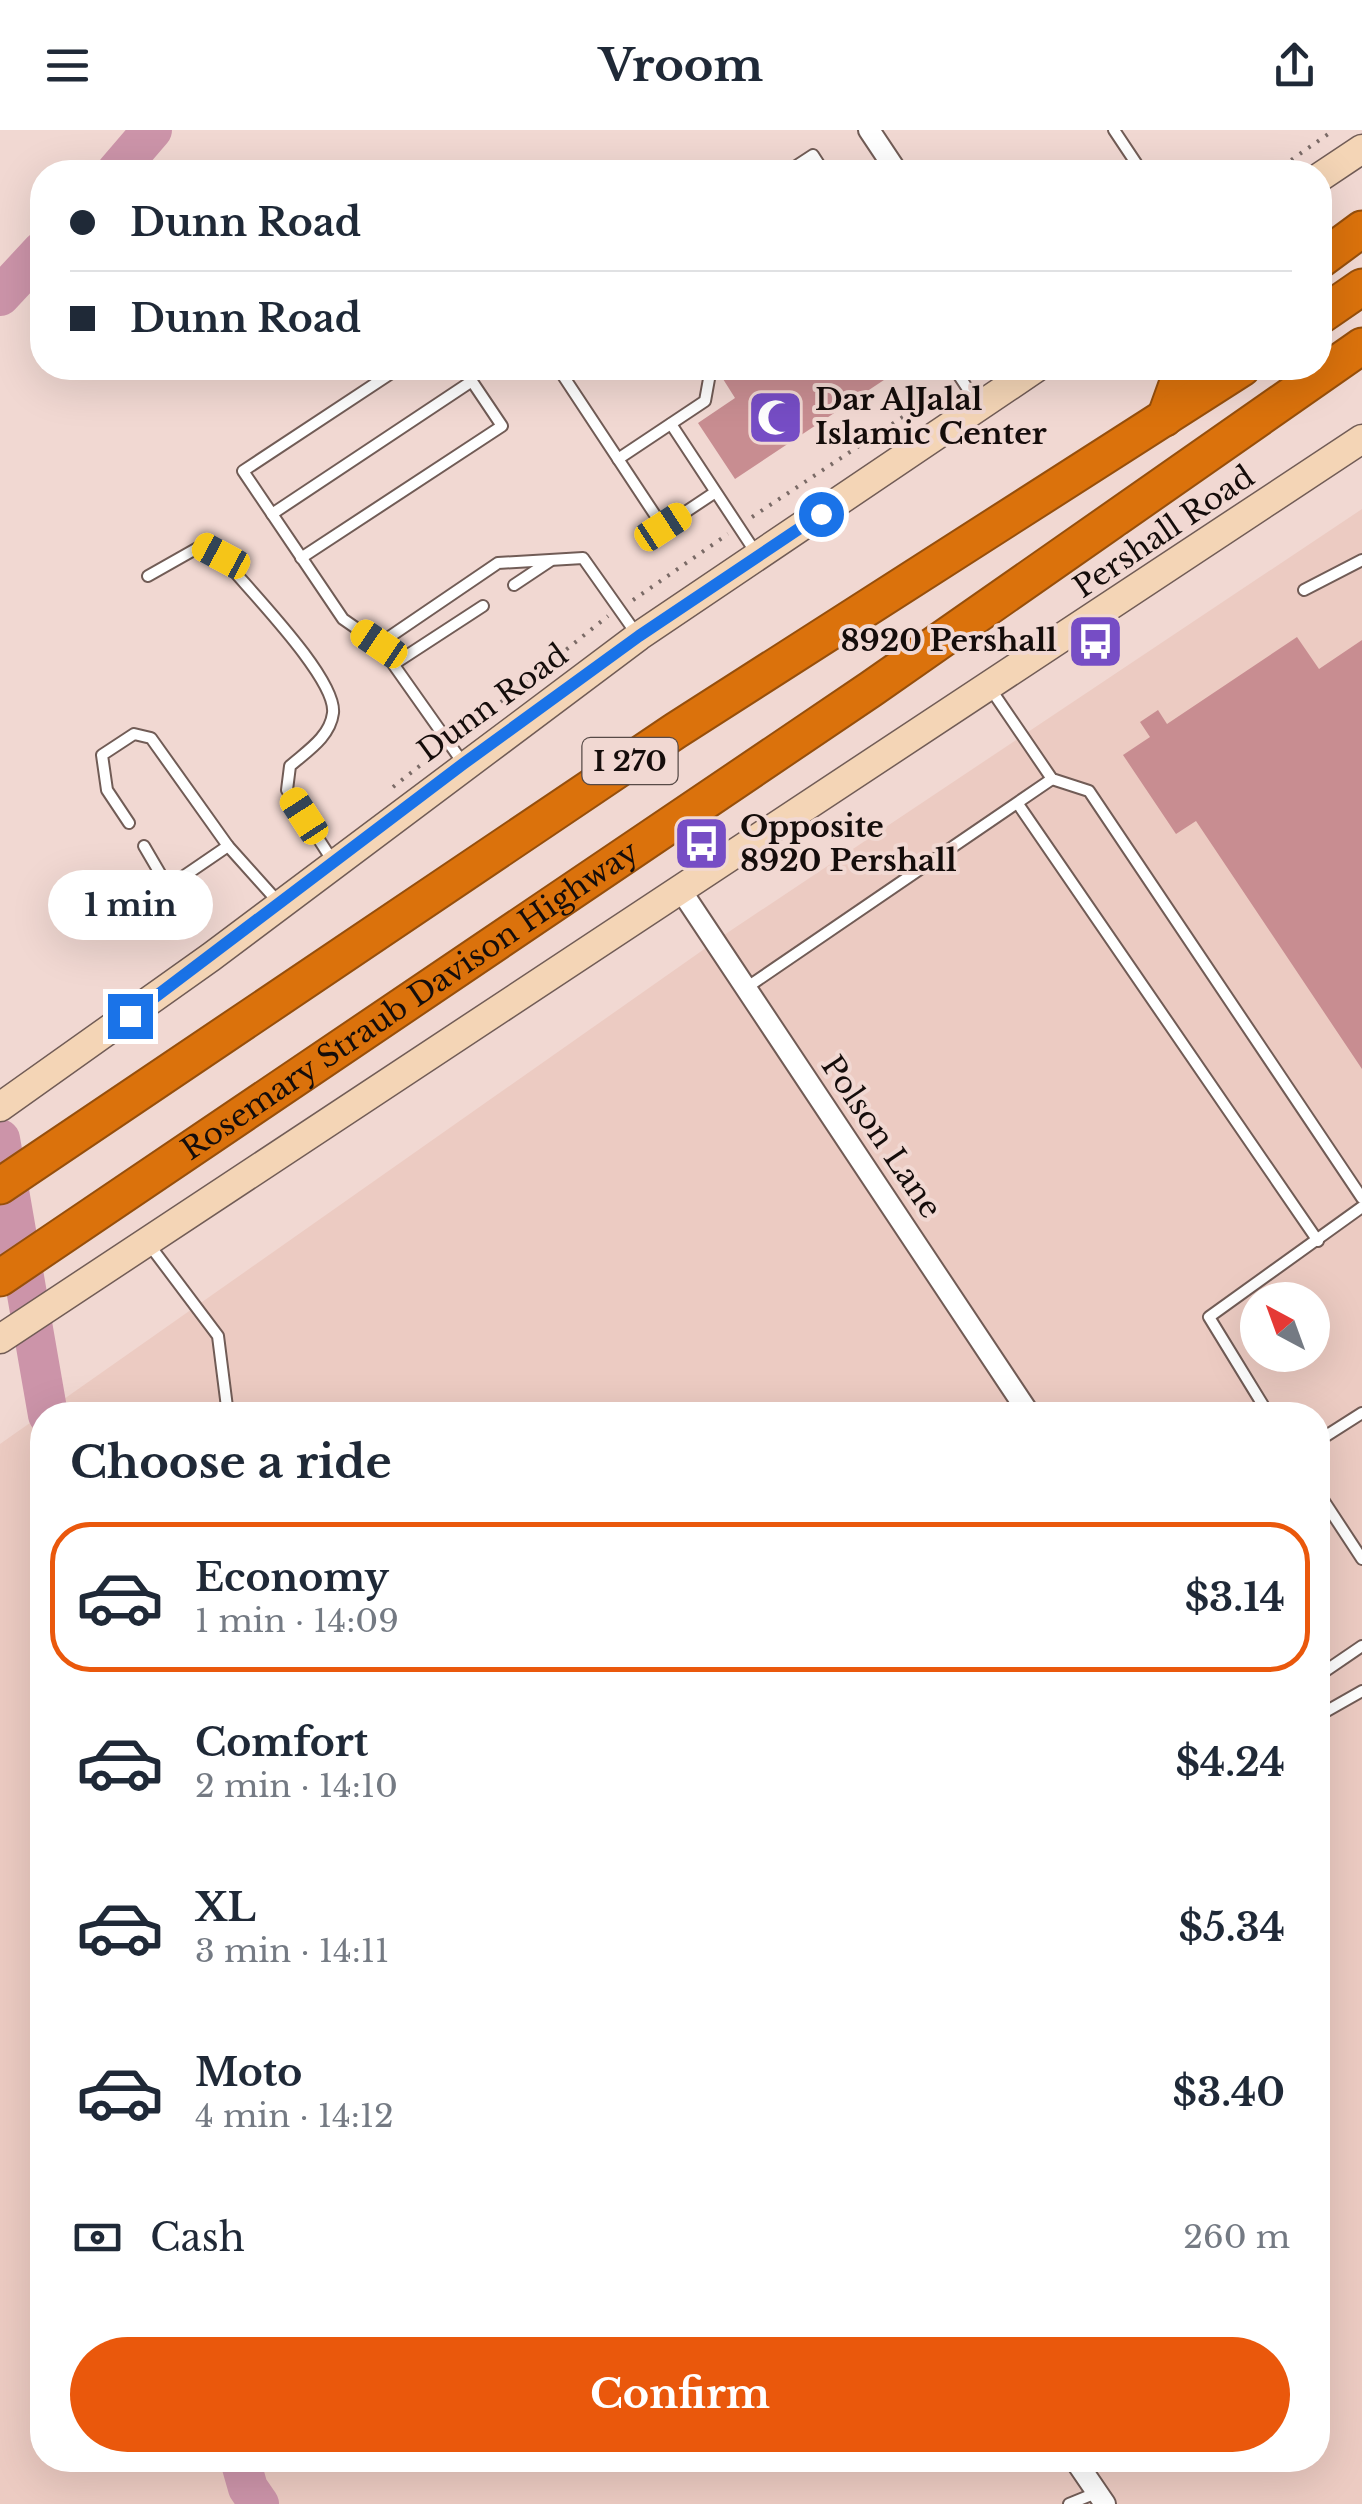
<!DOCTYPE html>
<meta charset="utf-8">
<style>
:root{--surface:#fff;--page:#f2f2f3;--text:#1f2937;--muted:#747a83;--line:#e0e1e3;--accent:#ea580c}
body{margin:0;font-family:"Libre Baskerville",serif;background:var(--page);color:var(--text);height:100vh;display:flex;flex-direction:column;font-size:38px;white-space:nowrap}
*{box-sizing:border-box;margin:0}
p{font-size:32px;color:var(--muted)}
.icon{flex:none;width:55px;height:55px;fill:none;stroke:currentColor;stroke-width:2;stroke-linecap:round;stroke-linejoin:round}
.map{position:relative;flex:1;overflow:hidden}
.panel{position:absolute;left:30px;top:1272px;width:1300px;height:1070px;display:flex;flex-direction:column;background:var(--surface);border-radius:40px;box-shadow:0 10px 40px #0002}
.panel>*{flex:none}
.guide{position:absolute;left:30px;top:30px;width:1302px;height:220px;border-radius:40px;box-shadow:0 10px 40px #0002;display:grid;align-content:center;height:220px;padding:0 40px;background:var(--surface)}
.needle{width:65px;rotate:319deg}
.fabs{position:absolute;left:1240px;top:1152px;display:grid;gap:20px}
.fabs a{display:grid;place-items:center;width:90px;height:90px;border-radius:50%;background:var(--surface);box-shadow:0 10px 40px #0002;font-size:50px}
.end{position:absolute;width:45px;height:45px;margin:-22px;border:12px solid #1a73e8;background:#fff;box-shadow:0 0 0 5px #fff}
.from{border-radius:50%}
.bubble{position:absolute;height:70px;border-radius:35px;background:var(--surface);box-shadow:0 10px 40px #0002;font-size:32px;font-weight:700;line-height:70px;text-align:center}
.car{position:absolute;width:30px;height:60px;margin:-30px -15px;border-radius:12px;box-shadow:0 0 8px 2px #0007;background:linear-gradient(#f5c518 24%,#345 0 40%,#f5c518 0 76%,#345 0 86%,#f5c518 0)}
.guide b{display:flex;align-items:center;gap:35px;height:95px;font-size:38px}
.guide b+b{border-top:2px solid var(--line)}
.guide i{width:25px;height:25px;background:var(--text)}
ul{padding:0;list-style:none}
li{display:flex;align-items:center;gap:30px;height:150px;margin:0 20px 15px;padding:0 20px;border:5px solid transparent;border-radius:40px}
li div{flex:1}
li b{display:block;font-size:38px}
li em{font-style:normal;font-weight:700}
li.selected{border-color:var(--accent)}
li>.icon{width:90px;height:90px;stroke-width:1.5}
h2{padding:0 40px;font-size:45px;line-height:120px}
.pay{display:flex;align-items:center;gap:25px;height:110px;padding:0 40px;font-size:38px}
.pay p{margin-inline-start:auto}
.cta{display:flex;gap:20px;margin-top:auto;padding:20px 40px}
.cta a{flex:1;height:115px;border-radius:60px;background:var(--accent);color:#fff;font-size:40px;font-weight:700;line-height:115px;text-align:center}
header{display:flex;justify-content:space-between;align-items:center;height:130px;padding:0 40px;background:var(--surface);font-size:45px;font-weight:700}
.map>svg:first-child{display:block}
.built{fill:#eccbc2;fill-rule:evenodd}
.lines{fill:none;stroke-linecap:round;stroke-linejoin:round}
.river{stroke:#cc94a9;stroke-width:40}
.building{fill:#c88d91}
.lane-casing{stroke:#715c56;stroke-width:14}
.street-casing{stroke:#715c56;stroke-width:24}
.secondary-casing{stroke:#715c56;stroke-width:31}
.highway-casing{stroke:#964f0c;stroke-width:39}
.path{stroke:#7a6a66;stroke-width:4;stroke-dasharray:2.5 8;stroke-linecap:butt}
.lane{stroke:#fff;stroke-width:10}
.street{stroke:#fff;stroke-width:20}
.secondary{stroke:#f4d5b6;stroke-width:28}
.highway{stroke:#db720c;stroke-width:35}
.route{stroke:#1a73e8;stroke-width:12}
.labels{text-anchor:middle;stroke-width:8;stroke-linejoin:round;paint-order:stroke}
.shield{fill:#f1d8d2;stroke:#574a47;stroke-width:2.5}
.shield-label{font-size:28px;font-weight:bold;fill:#150d0b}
.poi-label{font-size:30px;font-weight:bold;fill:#150d0b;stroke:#f1d8d2;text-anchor:start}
.street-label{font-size:30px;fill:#150d0b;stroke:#f1d8d2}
</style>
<header><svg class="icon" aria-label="menu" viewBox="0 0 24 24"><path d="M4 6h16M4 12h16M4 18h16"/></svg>Vroom<svg class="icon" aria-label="share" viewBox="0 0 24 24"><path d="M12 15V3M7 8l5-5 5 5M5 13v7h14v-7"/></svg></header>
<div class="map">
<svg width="1362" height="2374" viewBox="0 0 1362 2374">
<rect width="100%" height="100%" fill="#f1d8d2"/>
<path class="built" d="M1362 379V2374H0V1314L730 801ZM1258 1170H1312V1225H1258ZM42 1285H1318V2330H42Z"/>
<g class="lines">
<g class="river">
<polyline points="116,42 152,0"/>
<polyline points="0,166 42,121"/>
<polyline points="0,1009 48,1285"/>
<polyline points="240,2330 248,2358 259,2374"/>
</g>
</g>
<g class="building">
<polygon points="741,238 889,238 893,244 735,349 698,293 735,268 723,249"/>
<polygon points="1297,507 1319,539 1362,510 1362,939 1196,691 1176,704 1123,625 1150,607 1140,592 1158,580 1167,594"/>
</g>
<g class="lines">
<defs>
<g id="lane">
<polyline points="1114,0 1142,42"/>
<polyline points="787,42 813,25 824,42"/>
<polyline points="399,238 243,341 343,489 379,514 463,633"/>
<polyline points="558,238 663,397 714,363"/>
<polyline points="954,238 979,276"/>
<polyline points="671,294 756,423"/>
<polyline points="618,329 705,271 711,238"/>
<polyline points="272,384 472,251"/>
<polyline points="301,428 502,296 463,238"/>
<path d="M148 446 201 416 221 426C245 456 337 548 333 583 330 607 307 621 290 636L287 660 334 733"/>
<polyline points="514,455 550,431"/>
<polyline points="1304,460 1362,430"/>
<polyline points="379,514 498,433 583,428 638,506"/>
<polyline points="394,534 483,476"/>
<polyline points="990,558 1052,649 1089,661 1362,1068"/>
<polyline points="1018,674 1318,1111"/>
<polyline points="129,693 107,660 102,625 134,604 151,608 228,716 280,774"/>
<polyline points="144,716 168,757 228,716"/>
<polyline points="746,858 1052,649"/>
<polyline points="148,1113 218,1206 228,1285"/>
<polyline points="1269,1285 1209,1187 1362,1077"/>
<polyline points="1318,1311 1362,1283"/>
<polyline points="1318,1362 1362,1429"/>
<polyline points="1318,1546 1362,1516"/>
<polyline points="1318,1586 1362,1561"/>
<polyline points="1069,2374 1096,2363"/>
</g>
<g id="street">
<polyline points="869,0 897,42"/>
<polyline points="682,762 1030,1285"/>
<polyline points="1075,2330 1105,2374"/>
</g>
<g id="secondary">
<polyline points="1320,47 1362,19"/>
<polyline points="0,977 211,827 639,506 1036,238"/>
<polyline points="0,1209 1362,309"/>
</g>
<g id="highway">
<polyline points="1320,130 1362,99"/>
<polyline points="1320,186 1362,157"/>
<polyline points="1165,288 1183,238"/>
<polyline points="0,1056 675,601 1242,238"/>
<path id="s1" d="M0 1148 871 559 1362 216"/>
</g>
</defs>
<use href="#lane" class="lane-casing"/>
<use href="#street" class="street-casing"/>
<use href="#secondary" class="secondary-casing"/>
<use href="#highway" class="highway-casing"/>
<g class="path">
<polyline points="1274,42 1334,0"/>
<polyline points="752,387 948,257"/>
<polyline points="633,470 728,404"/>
<polyline points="460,605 608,486"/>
<polyline points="393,657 436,623"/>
</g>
<use href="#lane" class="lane"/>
<use href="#street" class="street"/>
<use href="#secondary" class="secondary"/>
<use href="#highway" class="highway"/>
</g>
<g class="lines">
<polyline class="route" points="130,886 463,634 639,506 821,384"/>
</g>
<defs>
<symbol id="mosque-square" viewBox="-11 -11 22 22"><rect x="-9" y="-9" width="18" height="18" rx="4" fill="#764dc5" stroke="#f1d8d2"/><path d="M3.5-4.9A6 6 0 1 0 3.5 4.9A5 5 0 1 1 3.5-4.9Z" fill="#fff"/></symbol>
<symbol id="bus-square" viewBox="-11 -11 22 22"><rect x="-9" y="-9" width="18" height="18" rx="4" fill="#764dc5" stroke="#f1d8d2"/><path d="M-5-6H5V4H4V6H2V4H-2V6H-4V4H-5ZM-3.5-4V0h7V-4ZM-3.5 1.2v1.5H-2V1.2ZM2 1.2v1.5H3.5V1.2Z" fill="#fff"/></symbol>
</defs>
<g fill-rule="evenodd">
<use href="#mosque-square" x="744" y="256" width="63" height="63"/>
<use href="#bus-square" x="1064" y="480" width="63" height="63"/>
<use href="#bus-square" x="670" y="682" width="63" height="63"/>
</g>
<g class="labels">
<rect class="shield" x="582.5" y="608" width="95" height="46" rx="8"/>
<g class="shield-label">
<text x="630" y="641">I 270</text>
</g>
<g class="poi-label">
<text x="815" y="280">Dar AlJalal<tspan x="815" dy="34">Islamic Center</tspan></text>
<text x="1057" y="521" text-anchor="end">8920 Pershall</text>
<text x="740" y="707">Opposite<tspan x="740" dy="34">8920 Pershall</tspan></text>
</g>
<g class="street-label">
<text transform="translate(1164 402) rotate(-34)" y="10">Pershall Road</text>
<text transform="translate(493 573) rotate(-36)" y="10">Dunn Road</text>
<text dy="10" stroke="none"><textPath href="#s1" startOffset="495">Rosemary Straub Davison Highway</textPath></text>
<text transform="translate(881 1007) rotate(56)" y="10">Polson Lane</text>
</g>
</g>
</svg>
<div class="fabs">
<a><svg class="needle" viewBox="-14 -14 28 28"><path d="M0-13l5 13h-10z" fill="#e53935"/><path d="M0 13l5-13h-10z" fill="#747a83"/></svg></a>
</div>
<i class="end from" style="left:821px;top:384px"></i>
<i class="end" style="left:130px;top:886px"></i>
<div class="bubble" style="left:48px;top:740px;width:165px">1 min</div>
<i class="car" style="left:663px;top:397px;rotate:57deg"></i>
<i class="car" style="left:221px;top:426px;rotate:298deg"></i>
<i class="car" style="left:379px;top:514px;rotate:304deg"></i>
<i class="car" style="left:304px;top:686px;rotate:327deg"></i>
<div class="guide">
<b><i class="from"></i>Dunn Road</b>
<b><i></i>Dunn Road</b>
</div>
<section class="panel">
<h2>Choose a ride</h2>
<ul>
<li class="selected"><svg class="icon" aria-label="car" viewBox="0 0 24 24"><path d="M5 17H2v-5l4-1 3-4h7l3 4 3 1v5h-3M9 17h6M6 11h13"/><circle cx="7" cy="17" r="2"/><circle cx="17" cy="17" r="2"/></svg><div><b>Economy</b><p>1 min · 14:09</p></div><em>$3.14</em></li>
<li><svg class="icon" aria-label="car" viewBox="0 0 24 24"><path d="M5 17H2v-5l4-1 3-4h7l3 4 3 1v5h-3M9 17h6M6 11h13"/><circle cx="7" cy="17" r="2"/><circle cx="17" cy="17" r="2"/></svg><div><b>Comfort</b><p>2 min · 14:10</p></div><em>$4.24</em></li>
<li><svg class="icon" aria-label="car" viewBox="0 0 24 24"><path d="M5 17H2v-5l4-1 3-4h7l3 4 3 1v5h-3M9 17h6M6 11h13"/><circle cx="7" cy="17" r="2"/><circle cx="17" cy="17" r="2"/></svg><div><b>XL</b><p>3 min · 14:11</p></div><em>$5.34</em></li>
<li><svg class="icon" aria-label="car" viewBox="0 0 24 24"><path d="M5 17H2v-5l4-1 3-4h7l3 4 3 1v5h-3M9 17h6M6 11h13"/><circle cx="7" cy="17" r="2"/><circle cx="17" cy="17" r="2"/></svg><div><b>Moto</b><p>4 min · 14:12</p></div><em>$3.40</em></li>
</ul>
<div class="pay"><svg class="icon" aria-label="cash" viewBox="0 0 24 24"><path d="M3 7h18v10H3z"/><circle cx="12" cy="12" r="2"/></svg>Cash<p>260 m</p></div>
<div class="cta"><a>Confirm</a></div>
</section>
</div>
